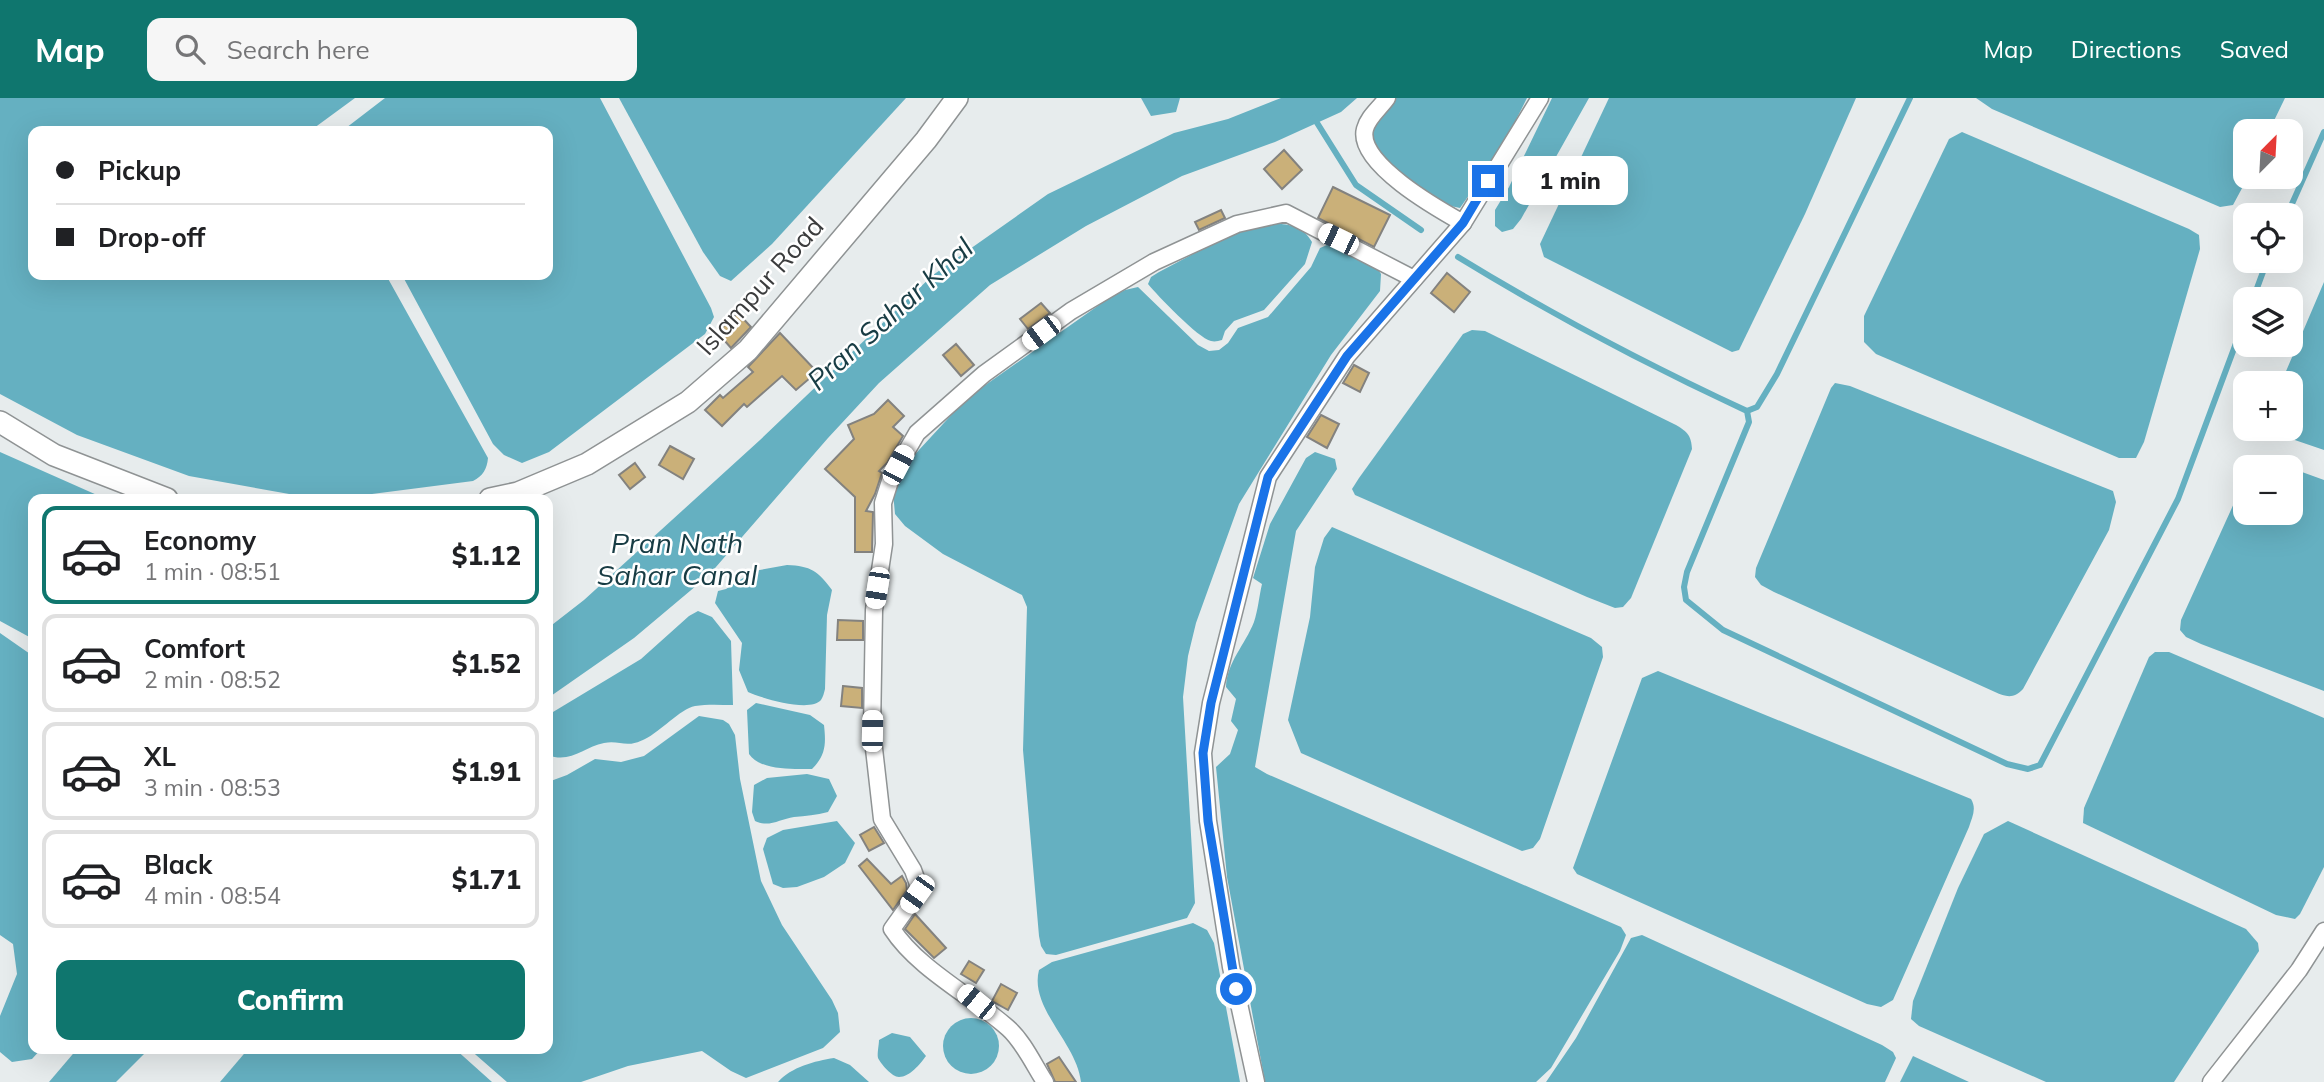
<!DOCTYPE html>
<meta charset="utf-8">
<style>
:root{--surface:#fff;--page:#f6f6f6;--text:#202124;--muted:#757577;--line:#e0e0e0;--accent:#0f766e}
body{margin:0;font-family:Mulish,sans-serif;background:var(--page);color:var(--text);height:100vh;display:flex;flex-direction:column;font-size:26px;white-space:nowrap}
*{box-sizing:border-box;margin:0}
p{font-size:23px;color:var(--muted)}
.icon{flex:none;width:38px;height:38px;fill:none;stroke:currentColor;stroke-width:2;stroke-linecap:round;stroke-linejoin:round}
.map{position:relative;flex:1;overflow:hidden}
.details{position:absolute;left:28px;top:396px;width:525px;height:560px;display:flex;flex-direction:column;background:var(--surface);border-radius:14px;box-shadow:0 7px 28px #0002}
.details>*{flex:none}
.guide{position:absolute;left:28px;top:28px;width:525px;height:154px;border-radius:14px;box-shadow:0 7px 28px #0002;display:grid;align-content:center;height:154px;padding:0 28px;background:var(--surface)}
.needle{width:46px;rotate:24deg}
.fabs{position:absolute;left:2233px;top:21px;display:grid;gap:14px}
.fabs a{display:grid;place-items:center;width:70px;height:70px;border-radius:14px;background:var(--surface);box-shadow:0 7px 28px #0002;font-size:35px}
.end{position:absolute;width:32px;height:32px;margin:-16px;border:9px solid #1a73e8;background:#fff;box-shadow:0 0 0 4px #fff}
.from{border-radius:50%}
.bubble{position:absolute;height:49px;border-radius:14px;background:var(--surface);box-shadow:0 7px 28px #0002;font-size:23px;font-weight:800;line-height:49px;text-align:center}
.car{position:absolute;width:21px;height:42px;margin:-21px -10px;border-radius:9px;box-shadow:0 0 5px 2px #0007;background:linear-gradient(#fff 24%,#345 0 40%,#fff 0 76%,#345 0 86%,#fff 0)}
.guide b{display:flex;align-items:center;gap:24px;height:66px;font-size:26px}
.guide b+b{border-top:2px solid var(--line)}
.guide i{width:18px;height:18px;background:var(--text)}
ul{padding:12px 0 0;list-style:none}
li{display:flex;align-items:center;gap:21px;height:98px;margin:0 14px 10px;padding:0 14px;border:4px solid var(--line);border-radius:14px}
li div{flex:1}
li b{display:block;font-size:26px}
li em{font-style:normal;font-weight:800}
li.current{border-color:var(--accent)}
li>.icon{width:63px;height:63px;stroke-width:1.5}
.primary-button{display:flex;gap:14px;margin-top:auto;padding:14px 28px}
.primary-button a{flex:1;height:80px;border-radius:14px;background:var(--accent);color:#fff;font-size:28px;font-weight:800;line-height:80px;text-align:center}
header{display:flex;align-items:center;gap:42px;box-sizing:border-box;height:98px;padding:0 35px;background:var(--accent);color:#fff}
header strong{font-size:33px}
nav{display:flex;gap:38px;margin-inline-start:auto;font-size:24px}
.search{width:490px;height:63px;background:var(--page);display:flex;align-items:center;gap:18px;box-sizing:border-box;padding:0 24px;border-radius:14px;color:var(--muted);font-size:26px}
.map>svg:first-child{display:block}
.water{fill:#65b0c1}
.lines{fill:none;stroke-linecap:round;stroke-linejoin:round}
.stream{stroke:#65b0c1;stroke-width:6}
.building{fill:#cab079;stroke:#83827f;stroke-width:2}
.minor-casing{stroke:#8f9394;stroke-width:19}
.tertiary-casing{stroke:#8f9394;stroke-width:24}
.minor{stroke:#fff;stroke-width:16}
.tertiary{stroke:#fff;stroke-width:21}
.route{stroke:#1a73e8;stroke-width:9}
.labels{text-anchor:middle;stroke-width:5;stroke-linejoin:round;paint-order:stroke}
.street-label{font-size:26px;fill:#3b3c3d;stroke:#fff}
.water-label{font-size:28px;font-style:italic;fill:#183c44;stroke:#fff}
</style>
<header>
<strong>Map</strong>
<div class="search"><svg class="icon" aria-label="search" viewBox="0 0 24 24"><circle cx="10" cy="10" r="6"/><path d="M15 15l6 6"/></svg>Search here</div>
<nav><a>Map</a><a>Directions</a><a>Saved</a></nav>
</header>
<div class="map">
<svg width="2324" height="984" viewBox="0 0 2324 984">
<rect width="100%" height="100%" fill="#e7eced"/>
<g class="water">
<path d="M0 0H355L310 33H33V177H386L488 360C487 371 483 378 473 383L372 396 306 399 189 378 77 337 0 296Z"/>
<polygon points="385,0 600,0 711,210 714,219 705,236 549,354 522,365 504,357 493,346 402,177 548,177 548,33 342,33"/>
<polygon points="619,0 906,0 772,146 731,183 720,178 703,154"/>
<polygon points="1141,0 1180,0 1176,14 1151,18"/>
<polygon points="1281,0 1357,0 1341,14 1275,44 1182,78 1086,128 990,187 879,285 828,340 709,477 634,540 548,600 548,530 584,502 760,342 933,177 1048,96 1174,35 1228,21"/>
<path d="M1395 0H1527L1502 50 1460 110C1422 103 1389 70 1369 38Z"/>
<polygon points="1552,0 1589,0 1521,121 1513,131 1502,134 1495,128 1495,112 1509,89"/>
<polygon points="1609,0 1856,0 1805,116 1739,252 1732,254 1544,159 1540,146"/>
<polygon points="1976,0 2285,0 2269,33 2245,33 2245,79 2248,79 2233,107 2220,109 1992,11"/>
<polygon points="1962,34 2189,131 2199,137 2200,151 2144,344 2136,360 2119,360 1876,256 1864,244 1864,218 1949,41"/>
<path d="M1274 125C1291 127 1303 128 1312 144L1305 166 1264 212 1234 223 1225 233 1222 242C1218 243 1215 244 1211 243 1198 240 1157 197 1148 186L1151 179 1159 174 1244 129Z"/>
<polygon points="1327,147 1335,147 1376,168 1381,176 1380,193 1331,257 1239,406 1196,525 1188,558 1183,599 1195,805 1187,820 1056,857 1046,856 1041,848 1039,838 1023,652 1027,509 1022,497 943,456 905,428 895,416 893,394 906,366 967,300 1109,200 1125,192 1138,189 1198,247 1209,253 1219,252 1228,245 1238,230 1268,219 1311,169 1320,150"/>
<polygon points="2324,184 2324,352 2274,335 2272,331 2291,331 2291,285 2281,285"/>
<path d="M1472 232 1485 233 1676 327C1688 334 1691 338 1692 351L1631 500 1623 509 1615 510 1587 499 1355 397 1352 391 1359 380 1463 236Z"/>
<path d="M1835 285 1850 288 2113 393 2116 404 2109 432 2023 591C2014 601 2006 599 1995 594L1774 494 1761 487 1755 479 1756 470 1831 290Z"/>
<polygon points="0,354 106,401 33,401 33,541 0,523"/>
<path d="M1315 354 1335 361 1337 371 1296 433 1255 669 1267 676 1621 829 1626 837 1620 853 1551 970 1536 984H1265L1227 779 1216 669 1230 656 1238 632 1231 623 1236 601 1226 589C1227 564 1245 547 1254 524 1258 512 1259 499 1262 486L1253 480 1270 426 1306 360Z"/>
<polygon points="2258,360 2290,369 2250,369"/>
<polygon points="2291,370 2324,382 2324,593 2201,546 2186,539 2180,532 2181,522 2245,381 2245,415 2291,415"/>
<polygon points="1332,429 1591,540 1602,549 1603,559 1540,741 1533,750 1522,753 1301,655 1288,622 1310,519 1315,469 1324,440"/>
<path d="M787 467C811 468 818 473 832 492L827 517 825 591C824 595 823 599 821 602 810 615 761 600 748 594L739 572 742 545 715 505 718 493 726 491 754 473Z"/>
<path d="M698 513 712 519 731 543 733 607C721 607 707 606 695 608 680 611 660 634 645 641 626 651 621 642 604 645 584 649 570 666 548 657V617L641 561 689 518Z"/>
<polygon points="0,535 33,558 33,950 42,950 32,961 12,964 0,954 0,918 17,876 13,846 0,837"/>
<polygon points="2155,554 2169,554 2324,620 2324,769 2300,816 2295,821 2276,817 2083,725 2084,710 2149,559"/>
<path d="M1658 573 1971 701C1977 711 1972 719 1969 729L1893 902 1881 909 1867 906 1577 776 1573 770 1642 580Z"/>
<path d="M756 605 810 617 824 627C826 646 826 657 812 671 793 671 761 673 749 656L747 612Z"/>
<polygon points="699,618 723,622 729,626 735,637 740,681 761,783 782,827 832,902 838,915 840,934 823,950 746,980 731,973 702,953 628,968 581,984 507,984 468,950 548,950 548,684 567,677 595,661 621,664 644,658"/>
<path d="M807 676 829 681 837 698 828 714C816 717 806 718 794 719 780 721 769 730 755 723L752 714 754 687 767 680Z"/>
<polygon points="837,723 855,745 845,765 824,779 797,789 783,790 773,786 763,751 767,740 783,732"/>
<polygon points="2008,723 2246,831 2258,845 2259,853 2174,984 2046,984 1919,928 1911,921 1913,903 1958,790 1984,736"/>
<path d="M1193 825 1207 832 1214 845 1240 984H1081C1077 945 1029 910 1039 872L1052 864Z"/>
<polygon points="1642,837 1882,947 1893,954 1896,960 1885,984 1546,984 1576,940 1631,840"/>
<circle cx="971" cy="948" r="28"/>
<path d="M892 935 910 939 926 958C920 966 910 979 899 979 892 979 881 966 878 960 877 955 879 947 879 942Z"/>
<polygon points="78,950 150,950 116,984 49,984"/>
<polygon points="249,950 454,950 492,984 220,984"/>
<polygon points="1913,958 1969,984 1900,984"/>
<path d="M834 960 850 967 869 984H778C791 969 815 963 834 960Z"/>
</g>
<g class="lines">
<g class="stream">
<polyline points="1314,20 1356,87 1421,132"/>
<polyline points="2287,117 2324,34"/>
<path d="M1458 159C1551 216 1648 267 1747 313L1749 324 1687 474 1684 489 1686 502 1723 532 2007 666 2028 671 2040 667 2178 401 2245 221"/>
<polyline points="2253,201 2267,163"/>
<polyline points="1747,313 1757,309 1777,276 1910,0"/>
</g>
</g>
<g class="building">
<polygon points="1284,52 1302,72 1282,91 1264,71"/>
<polygon points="1333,89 1390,117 1374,149 1318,120"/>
<polygon points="1221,112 1225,120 1199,132 1195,124"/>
<polygon points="1447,175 1470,194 1454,214 1431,195"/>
<polygon points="1041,205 1050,215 1028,231 1020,221"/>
<polygon points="738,215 751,229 731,250 717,234"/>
<polygon points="780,235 817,274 796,292 782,278 747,309 744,306 722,328 705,312 720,297 723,300 753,274 748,269"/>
<polygon points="956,246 974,267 961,278 943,257"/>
<polygon points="1354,267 1369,275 1360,294 1343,285"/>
<polygon points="888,302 904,318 893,329 903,338 887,365 879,373 882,375 875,396 866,413 873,414 872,454 855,454 855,399 825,371 854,341 848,327 874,316"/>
<polygon points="1321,317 1339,326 1327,350 1307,339"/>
<polygon points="670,348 694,361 683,381 659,367"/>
<polygon points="635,365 645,379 630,391 619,377"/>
<polygon points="838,522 863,523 863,542 837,542"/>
<polygon points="843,588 862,590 862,610 841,608"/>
<polygon points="874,729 884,745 869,753 860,737"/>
<polygon points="867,761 891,786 902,778 906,785 907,792 893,812 859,768"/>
<polygon points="915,816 946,850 934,860 905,831"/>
<polygon points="969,863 984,872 976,885 961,876"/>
<polygon points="1001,886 1017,895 1008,912 992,903"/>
<polygon points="1059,959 1076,984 1055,984 1047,966"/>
</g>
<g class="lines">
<defs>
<g id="minor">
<path d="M1387 0C1380 10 1368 19 1365 31 1356 65 1438 111 1463 125"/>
<path d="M1045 984C1034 967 1023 943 1008 930 972 898 918 871 892 831L917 796 918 786 913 772 882 721 872 633 874 512 884 446 883 405 891 380 917 335 984 276 1071 213 1154 164 1237 126 1286 115 1414 181"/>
<polyline points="1256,984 1231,869 1208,723 1203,655 1211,605 1268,379 1347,258 1463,125 1540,0"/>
<polyline points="2211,984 2299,872 2324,833"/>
</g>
<g id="tertiary">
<polyline points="0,324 54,357 167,401"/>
<polyline points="490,401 518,395 587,366 688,304 748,252 926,42 957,0"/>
</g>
</defs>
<use href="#minor" class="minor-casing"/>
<use href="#tertiary" class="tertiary-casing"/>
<use href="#minor" class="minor"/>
<use href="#tertiary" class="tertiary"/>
</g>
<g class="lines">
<polyline class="route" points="1236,891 1208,723 1203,655 1211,605 1268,379 1347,258 1463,125 1488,83"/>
</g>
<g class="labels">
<g class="street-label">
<text transform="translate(760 188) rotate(-48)" y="9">Islampur Road</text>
</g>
<g class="water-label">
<text transform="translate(890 216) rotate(-42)" y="10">Pran Sahar Khal</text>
<text x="677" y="455">Pran Nath<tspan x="677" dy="32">Sahar Canal</tspan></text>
</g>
</g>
</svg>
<div class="fabs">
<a><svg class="needle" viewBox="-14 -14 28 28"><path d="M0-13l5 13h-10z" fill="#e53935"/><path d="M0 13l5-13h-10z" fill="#757577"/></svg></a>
<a><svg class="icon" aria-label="locate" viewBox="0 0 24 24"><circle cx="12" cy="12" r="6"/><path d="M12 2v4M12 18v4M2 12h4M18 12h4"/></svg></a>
<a><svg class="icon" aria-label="layers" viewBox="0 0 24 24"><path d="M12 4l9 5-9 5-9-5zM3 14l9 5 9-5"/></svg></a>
<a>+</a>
<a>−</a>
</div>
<i class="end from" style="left:1236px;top:891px"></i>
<i class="end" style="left:1488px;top:83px"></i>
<div class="bubble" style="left:1512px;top:58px;width:116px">1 min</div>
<i class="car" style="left:1338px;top:141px;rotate:296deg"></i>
<i class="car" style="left:1041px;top:235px;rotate:233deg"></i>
<i class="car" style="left:898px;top:367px;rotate:28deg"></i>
<i class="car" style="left:877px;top:490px;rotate:189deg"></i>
<i class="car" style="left:872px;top:633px;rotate:1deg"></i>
<i class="car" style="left:917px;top:796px;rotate:216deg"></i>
<i class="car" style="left:976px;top:904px;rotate:309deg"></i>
<div class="guide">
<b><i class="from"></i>Pickup</b>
<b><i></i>Drop-off</b>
</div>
<section class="details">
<ul>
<li class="current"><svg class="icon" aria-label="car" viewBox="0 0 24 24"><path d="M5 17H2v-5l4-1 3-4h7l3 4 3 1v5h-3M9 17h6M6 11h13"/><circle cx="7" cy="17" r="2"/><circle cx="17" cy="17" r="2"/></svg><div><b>Economy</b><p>1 min · 08:51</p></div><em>$1.12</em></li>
<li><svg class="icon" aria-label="car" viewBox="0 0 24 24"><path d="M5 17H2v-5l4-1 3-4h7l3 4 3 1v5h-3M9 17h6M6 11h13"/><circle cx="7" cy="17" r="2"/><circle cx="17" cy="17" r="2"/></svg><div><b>Comfort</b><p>2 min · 08:52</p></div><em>$1.52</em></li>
<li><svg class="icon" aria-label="car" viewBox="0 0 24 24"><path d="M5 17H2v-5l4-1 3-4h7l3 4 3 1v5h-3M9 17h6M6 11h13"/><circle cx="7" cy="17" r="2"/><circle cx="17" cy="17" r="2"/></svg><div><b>XL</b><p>3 min · 08:53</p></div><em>$1.91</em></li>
<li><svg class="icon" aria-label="car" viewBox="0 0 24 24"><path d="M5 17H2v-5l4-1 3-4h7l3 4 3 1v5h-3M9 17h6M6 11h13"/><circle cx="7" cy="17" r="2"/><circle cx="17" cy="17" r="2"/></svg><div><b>Black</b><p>4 min · 08:54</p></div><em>$1.71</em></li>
</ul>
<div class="primary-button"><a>Confirm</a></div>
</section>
</div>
